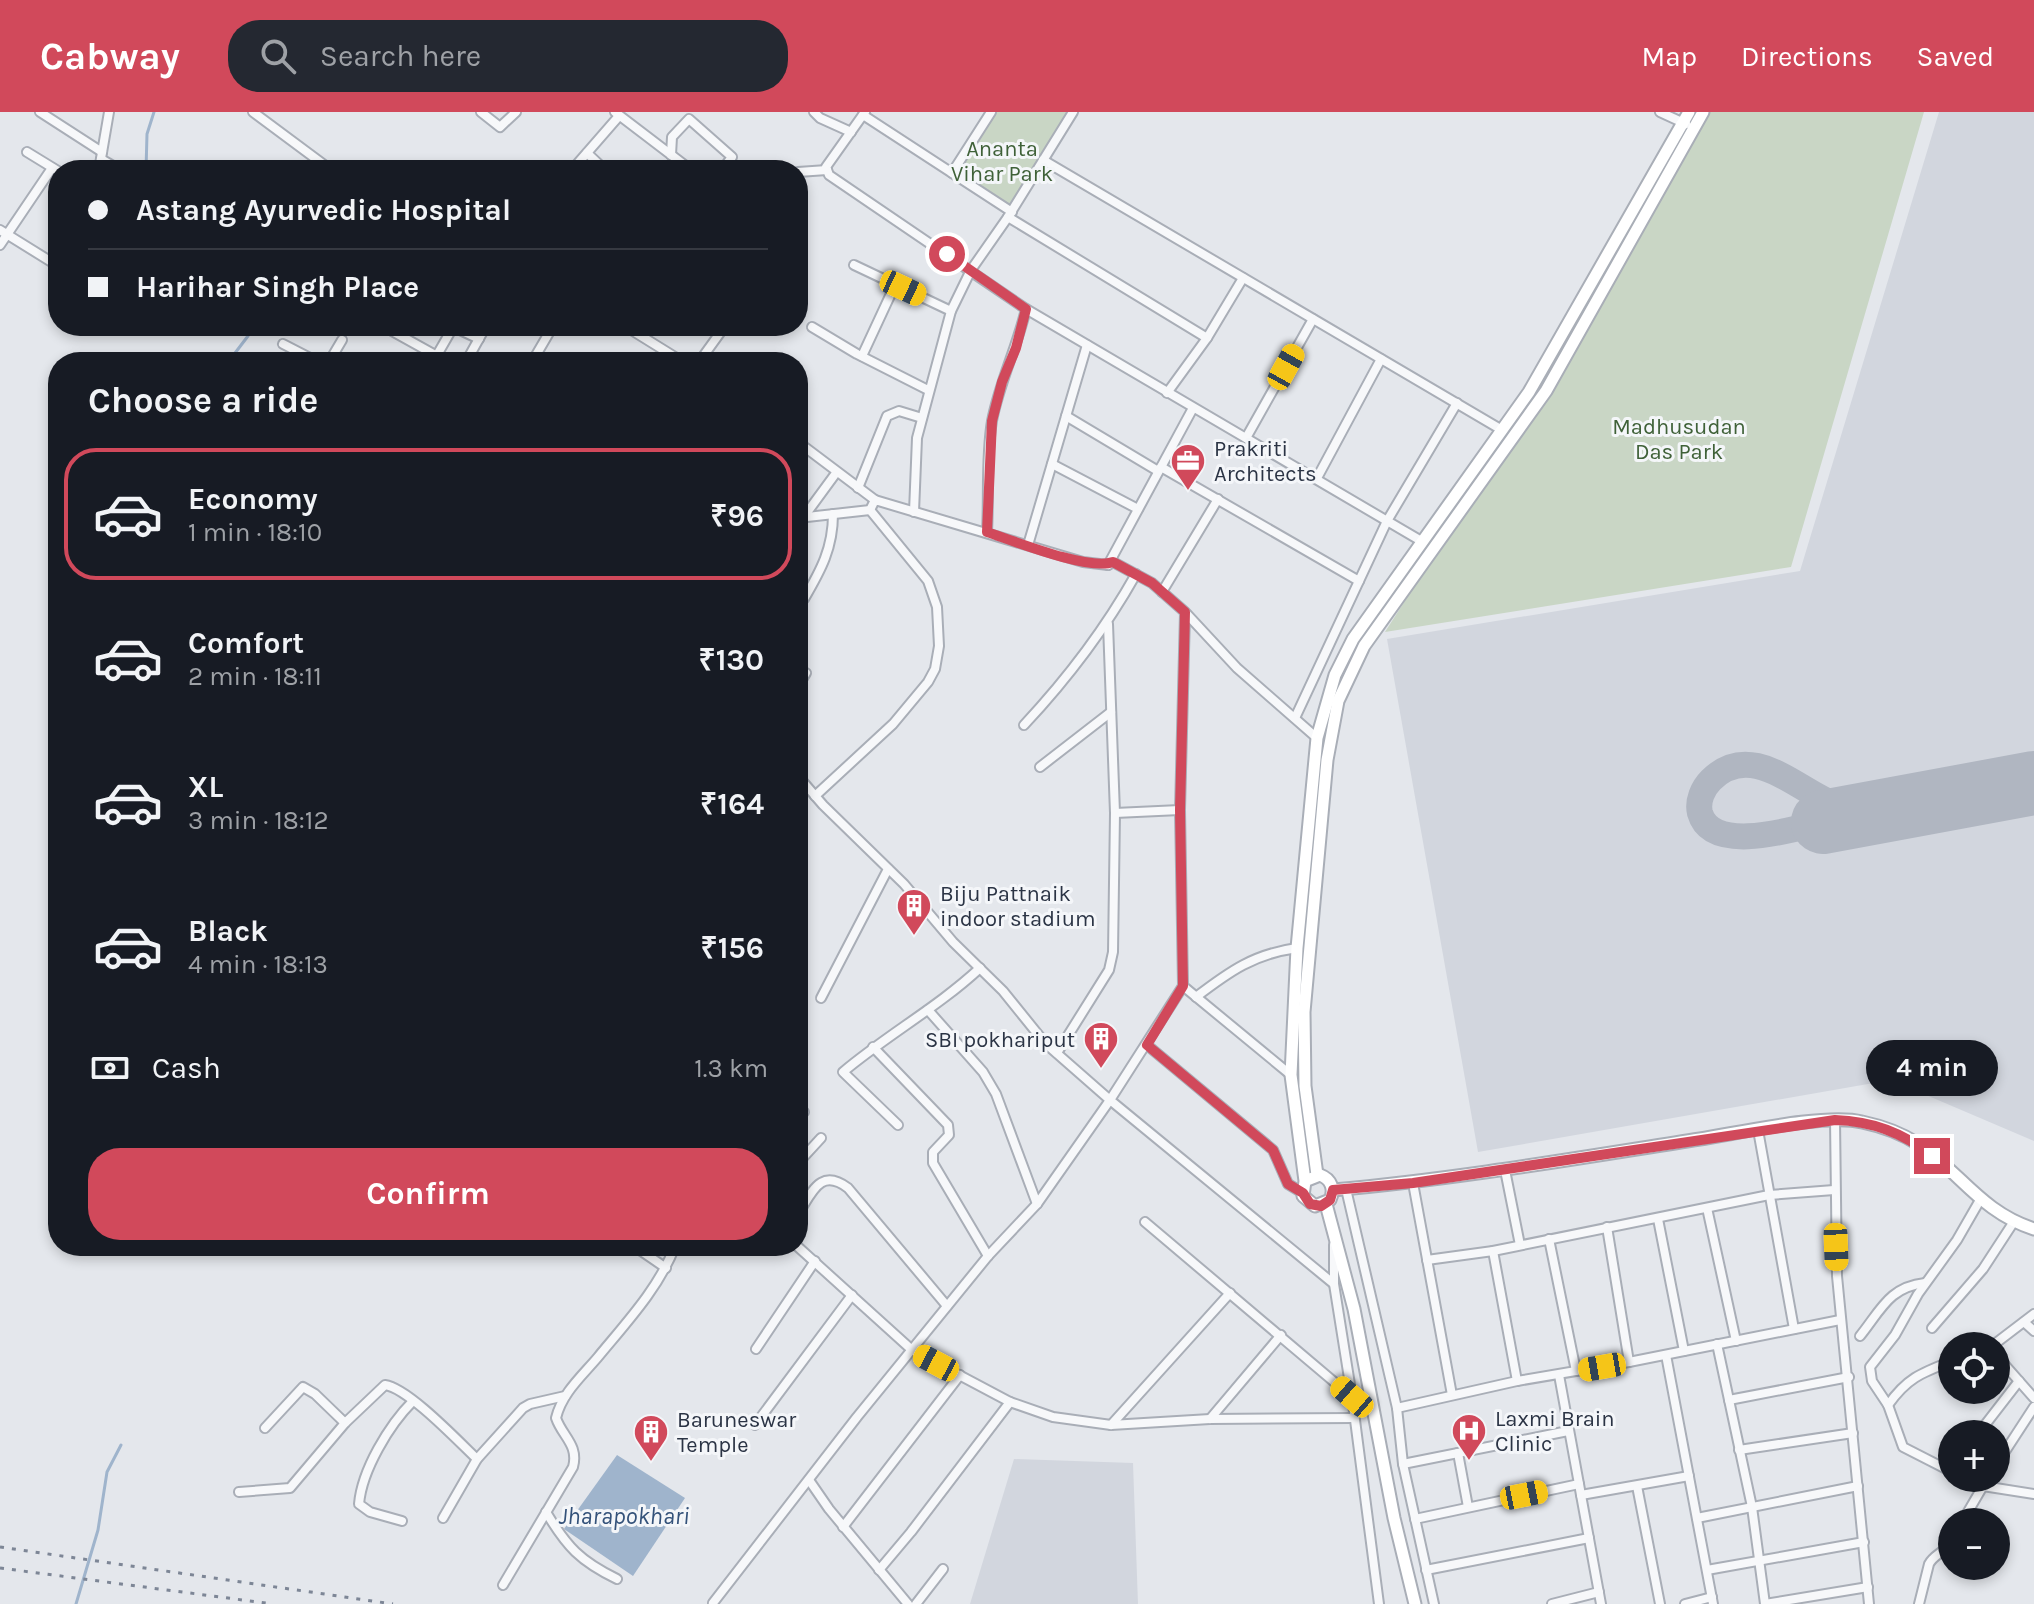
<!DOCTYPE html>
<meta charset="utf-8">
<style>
:root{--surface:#171b24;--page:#242831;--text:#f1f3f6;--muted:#9ea1a6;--line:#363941;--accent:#d1495b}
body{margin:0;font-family:Karla,sans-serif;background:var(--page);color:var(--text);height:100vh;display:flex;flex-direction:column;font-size:30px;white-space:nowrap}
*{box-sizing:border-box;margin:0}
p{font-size:26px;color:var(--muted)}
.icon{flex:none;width:44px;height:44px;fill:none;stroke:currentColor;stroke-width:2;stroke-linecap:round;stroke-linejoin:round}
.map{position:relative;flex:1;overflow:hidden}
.side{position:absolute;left:48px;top:240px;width:760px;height:904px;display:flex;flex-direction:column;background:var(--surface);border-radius:32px;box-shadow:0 4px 12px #0003}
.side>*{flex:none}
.guide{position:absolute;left:48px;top:48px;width:760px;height:176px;border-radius:32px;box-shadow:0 4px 12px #0003;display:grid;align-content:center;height:176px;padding:0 40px;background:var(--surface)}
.buttons{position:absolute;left:1938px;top:1220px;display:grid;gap:16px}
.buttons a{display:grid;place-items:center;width:72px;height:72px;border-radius:50%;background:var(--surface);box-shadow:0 4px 12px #0003;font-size:40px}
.end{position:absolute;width:36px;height:36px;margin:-18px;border:10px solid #d1495b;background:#fff;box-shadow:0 0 0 4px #fff}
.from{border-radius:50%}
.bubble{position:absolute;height:56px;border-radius:28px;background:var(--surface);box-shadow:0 4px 12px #0003;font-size:26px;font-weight:700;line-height:56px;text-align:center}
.car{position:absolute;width:24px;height:48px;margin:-24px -12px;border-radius:10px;box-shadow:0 0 6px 2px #0007;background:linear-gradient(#f5c518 24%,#345 0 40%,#f5c518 0 76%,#345 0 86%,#f5c518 0)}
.guide b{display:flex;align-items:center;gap:28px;height:76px;font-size:30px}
.guide b+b{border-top:2px solid var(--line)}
.guide i{width:20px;height:20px;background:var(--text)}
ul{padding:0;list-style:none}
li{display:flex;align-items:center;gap:24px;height:132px;margin:0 16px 12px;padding:0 24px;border:4px solid transparent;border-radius:32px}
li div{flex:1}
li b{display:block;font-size:30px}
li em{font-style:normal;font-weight:700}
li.selected{border-color:var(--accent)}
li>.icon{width:72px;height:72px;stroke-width:1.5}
h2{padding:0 40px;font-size:36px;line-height:96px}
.pay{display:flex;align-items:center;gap:20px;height:88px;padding:0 40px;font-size:30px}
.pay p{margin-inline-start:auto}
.cta{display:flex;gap:16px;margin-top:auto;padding:16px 40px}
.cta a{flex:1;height:92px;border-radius:32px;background:var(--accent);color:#fff;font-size:32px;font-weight:700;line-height:92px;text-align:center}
header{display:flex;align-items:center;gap:48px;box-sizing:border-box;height:112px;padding:0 40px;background:var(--accent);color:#fff}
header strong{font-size:38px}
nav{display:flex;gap:44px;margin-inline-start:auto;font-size:28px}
.search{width:560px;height:72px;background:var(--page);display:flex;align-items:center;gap:20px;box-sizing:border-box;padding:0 28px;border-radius:32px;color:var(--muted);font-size:30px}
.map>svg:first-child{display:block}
.built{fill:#d2d6de}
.green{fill:#c9d6c5}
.water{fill:#9fb4cc}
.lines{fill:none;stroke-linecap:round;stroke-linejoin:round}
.stream{stroke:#9fb4cc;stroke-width:3}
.taxiway{stroke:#b0b6c1;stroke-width:26}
.runway{stroke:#b0b6c1;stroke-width:64}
.street-casing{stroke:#a9aeb7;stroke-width:12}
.secondary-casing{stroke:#a9aeb7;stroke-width:15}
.street{stroke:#f7f8fa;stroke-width:8}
.secondary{stroke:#fff;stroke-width:11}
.rail{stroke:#7d8696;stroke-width:3;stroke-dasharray:4 8;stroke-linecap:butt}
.route{stroke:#d1495b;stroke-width:10}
.labels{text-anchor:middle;stroke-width:6;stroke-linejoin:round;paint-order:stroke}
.park-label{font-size:22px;fill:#3f6138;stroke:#f4f6f9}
.poi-label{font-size:22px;fill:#2b3445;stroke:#f4f6f9;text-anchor:start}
.water-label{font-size:24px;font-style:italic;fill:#34527a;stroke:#f4f6f9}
</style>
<header>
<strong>Cabway</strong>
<div class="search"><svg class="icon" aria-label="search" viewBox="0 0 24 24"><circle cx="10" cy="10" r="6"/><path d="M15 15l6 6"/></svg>Search here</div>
<nav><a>Map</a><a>Directions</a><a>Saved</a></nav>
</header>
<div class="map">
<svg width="2034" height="1492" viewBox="0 0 2034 1492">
<rect width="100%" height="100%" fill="#e4e7ec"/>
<g class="built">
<polygon points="1939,0 2034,0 2034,1029 1898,971 1885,969 1478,1040 1387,527 1800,459"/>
<polygon points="1014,1347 1133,1351 1138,1492 970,1492"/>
</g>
<g class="green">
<polygon points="994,0 1072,0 1011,98 953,61"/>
<polygon points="1704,0 1924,0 1791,455 1385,520 1595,192"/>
</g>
<polygon class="water" points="617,1343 685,1386 633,1464 564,1417"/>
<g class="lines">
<g class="stream">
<polyline points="146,58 147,22 154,0"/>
<polyline points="212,250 218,245 232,245 248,224 249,214"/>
<polyline points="76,1492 98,1418 107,1360 121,1333"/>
</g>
<path class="taxiway" d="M1823 710C1794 717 1712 743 1700 701 1697 689 1703 676 1711 668 1754 625 1803 685 1844 696 1863 701 1886 697 1905 695"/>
<polyline class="runway" points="1823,710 2034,671"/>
<defs>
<g id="street">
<polyline points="40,0 102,40"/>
<polyline points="253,0 331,58"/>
<polyline points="481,0 500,15 516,0"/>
<polyline points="615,0 691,58"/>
<polyline points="814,0 820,6 851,20"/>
<polyline points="865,0 826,55 829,63 1026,197 1423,430"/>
<polyline points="1660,0 1686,12"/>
<polyline points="863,3 1012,100"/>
<polyline points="27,40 58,59"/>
<polyline points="587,41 605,58"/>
<polyline points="671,43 672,25 689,7 732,45 722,58"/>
<polyline points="101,47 120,58"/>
<polyline points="1043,48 1502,318"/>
<polyline points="99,58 109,0"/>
<polyline points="572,58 619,4"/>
<polyline points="798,60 827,58"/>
<polyline points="952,61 991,0"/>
<polyline points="1008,105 1207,226"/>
<polyline points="0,118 58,154"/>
<polyline points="0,133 52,56"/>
<polyline points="854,153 951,199"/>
<polyline points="625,214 683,250"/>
<polyline points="812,215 857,242 928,278"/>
<polyline points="392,219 437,244"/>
<polyline points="283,232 318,250"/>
<polyline points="862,244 895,173"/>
<polyline points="329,250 342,228"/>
<polyline points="433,250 452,217 460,218 479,227"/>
<polyline points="466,250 486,214"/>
<polyline points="532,250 553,214"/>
<polyline points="699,250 725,214"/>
<polyline points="1167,281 1207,226 1243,166"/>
<polyline points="1066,304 1158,359"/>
<polyline points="1246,326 1313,207"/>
<polyline points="798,330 875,388"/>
<polyline points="1052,352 1138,397"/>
<polyline points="1161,355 1359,469"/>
<polyline points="1317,366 1381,247"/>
<polyline points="858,376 887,304 899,299 922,306"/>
<polyline points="914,400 917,326 951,199 971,158 1008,105 1073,0"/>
<polyline points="798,406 870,398 875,388 1083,450 1108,453 1113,450 1152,471 1185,500 1237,556 1317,626"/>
<polyline points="803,406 836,361"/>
<path d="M987 420C989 385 986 344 992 309 999 272 1017 235 1026 197"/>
<polyline points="1028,433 1087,233"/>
<polyline points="1108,453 1193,296"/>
<polyline points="1162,480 1218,387"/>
<path d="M804 487C821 458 833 436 833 402"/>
<polyline points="1185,501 1180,698 1183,874 1291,963"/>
<polyline points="798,574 806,561"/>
<polyline points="1295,606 1387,409 1457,291"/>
<path d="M1024 613C1068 566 1104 519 1136 462"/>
<polyline points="1040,655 1111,600"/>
<polyline points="815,684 893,612 928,570 935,557 939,534 937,495 928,469 870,398"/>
<polyline points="1115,701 1180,698"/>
<polyline points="1183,874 1110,988 1334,1172 1334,1133"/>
<path d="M1196 885C1230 859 1254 842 1297 836"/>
<polyline points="821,886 888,757"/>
<polyline points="928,898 983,960 996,982 1037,1092"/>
<polyline points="1147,933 1273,1038 1288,1072 1303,1081"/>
<polyline points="873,935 948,1013 949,1023 933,1040 933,1051 988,1144"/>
<polyline points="1057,941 1109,858 1113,840 1115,701 1108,512"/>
<polyline points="798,1005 804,1000"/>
<polyline points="1835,1008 1837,1164 1869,1492"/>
<path d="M898 1013 843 960C887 923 938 895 980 856"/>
<polyline points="1758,1018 1794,1217"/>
<polyline points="798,1051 821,1026"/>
<polyline points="1505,1058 1520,1133"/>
<polyline points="1413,1071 1452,1283"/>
<polyline points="1346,1077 1397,1296 1403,1352 1434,1492"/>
<polyline points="1707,1096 1736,1229"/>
<path d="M798 1102C812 1081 820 1055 848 1076L947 1194"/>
<polyline points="1658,1107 1684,1239"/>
<polyline points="1145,1110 1352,1285"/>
<polyline points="1607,1115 1629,1250"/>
<polyline points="1549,1127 1576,1259"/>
<polyline points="634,1134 666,1156"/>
<polyline points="797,1134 912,1238 1010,1290 1053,1305 1111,1313 1210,1307 1353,1306"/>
<polyline points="1493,1139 1517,1269"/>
<polyline points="1427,1148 1493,1139 1769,1083 1834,1078"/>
<polyline points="1334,1172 1352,1285 1379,1492"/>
<polyline points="2024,1210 2034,1219"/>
<polyline points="1932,1216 1983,1157 2013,1111"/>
<path d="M1860 1224C1881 1198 1889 1175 1925 1171"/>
<polyline points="1717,1232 1752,1395 1765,1492"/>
<polyline points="1992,1234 2034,1202"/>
<polyline points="756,1237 815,1149"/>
<polyline points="1666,1243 1713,1492"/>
<polyline points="1996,1243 2034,1286"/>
<polyline points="1559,1263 1601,1492"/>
<polyline points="1729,1288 1849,1265"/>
<path d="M1888 1293C1907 1266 1921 1261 1952 1249"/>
<polyline points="1397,1296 1517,1269 1629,1250 1840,1208"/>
<polyline points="1210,1307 1281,1223"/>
<polyline points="755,1313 852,1183"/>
<polyline points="1111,1313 1230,1181"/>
<polyline points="265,1316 303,1275 315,1282 345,1311"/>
<polyline points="1978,1322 2019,1269"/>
<polyline points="1739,1338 1853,1321"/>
<polyline points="1458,1341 1468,1395"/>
<polyline points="2004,1341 2034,1295"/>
<polyline points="1403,1352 1568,1319"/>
<polyline points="1952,1360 1903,1335 1888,1293 1872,1269 1870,1255 1895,1223 1918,1182 1957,1128 1980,1088"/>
<polyline points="1965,1366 1983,1374 2034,1382"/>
<polyline points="809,1368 829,1397 908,1492"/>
<polyline points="1637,1374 1660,1492"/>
<path d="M239 1380 290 1376 345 1311 385 1273C408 1276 459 1330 477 1347"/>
<polyline points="1581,1383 1689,1364"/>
<path d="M546 1400C567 1435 580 1449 617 1467"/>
<polyline points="443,1406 477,1347 523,1296 530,1292 565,1284"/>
<polyline points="1697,1406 1858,1374"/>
<polyline points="1415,1407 1579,1372"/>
<path d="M402 1409 370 1400 359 1392C362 1358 389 1313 413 1289"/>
<polyline points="1962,1410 1983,1374"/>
<polyline points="843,1415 960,1263"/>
<polyline points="879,1458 911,1420 1010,1290"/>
<polyline points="1426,1458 1589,1426"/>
<polyline points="1707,1458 1864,1430"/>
<path d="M503 1473 573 1355C579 1333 562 1324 556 1306 562 1281 582 1264 598 1245 626 1211 659 1176 675 1134"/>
<polyline points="713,1491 857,1305 988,1144 1037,1092 1110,988 1045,931 1003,879 953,830 904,772 823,693 798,664"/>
<polyline points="916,1492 943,1457"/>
<polyline points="1552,1492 1599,1480"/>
<polyline points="1685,1492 1712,1485"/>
<polyline points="1765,1492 1868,1475"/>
<path d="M1919 1492 1929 1452C1934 1442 1945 1441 1952 1428"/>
</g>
<g id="secondary">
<polyline points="1317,1063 1305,974 1304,900 1327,648 1338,589 1364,534 1546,279 1703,0"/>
<path d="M1305 1069 1320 1063C1331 1067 1335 1077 1330 1088L1315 1094 1303 1084 1305 1069 1291 963 1297 836 1317 626 1335 563 1353 527 1529 280 1689 0"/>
<path d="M1333 1078C1456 1067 1578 1046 1700 1027 1739 1021 1826 1001 1862 1010 1881 1014 1901 1021 1918 1032 1961 1061 1981 1100 2034 1117"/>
<polyline points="1326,1092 1354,1197 1394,1406 1415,1492"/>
</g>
</defs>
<use href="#street" class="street-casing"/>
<use href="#secondary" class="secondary-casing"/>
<use href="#street" class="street"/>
<use href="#secondary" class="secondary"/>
<g class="rail">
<polyline points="0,1435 393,1492"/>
<polyline points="0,1456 273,1492"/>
</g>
</g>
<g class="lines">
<path class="route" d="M947 142 1026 197 1016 236 1002 270 992 309 987 420C1014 429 1089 459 1113 450L1152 471 1185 500 1180 698 1183 874 1147 933 1273 1038 1288 1072 1303 1081 1310 1092 1321 1094 1330 1088 1333 1078 1413 1071 1835 1008C1872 1009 1904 1021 1932 1044"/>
</g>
<defs>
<symbol id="office-pin" viewBox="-11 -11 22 30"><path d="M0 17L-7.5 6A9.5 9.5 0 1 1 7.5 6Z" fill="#d1495b" stroke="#f4f6f9"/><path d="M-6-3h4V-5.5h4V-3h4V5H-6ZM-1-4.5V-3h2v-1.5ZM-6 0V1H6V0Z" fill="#fff"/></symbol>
<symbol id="building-pin" viewBox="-11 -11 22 30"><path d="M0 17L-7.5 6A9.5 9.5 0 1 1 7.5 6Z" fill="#d1495b" stroke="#f4f6f9"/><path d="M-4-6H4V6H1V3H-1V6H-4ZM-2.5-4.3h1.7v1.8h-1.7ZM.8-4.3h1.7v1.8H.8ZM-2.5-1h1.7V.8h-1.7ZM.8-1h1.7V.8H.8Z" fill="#fff"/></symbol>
<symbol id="hospital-pin" viewBox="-11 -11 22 30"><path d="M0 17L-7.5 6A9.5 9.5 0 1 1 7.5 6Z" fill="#d1495b" stroke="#f4f6f9"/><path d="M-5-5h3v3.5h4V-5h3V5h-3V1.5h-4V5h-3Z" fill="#fff"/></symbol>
</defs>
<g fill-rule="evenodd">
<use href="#office-pin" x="1168" y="329" width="40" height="54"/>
<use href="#building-pin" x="894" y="774" width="40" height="54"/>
<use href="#building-pin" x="1081" y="907" width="40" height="54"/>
<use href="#hospital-pin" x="1449" y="1299" width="40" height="54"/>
<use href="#building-pin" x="631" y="1300" width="40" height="54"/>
</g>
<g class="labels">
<g class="park-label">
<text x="1002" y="44">Ananta<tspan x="1002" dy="25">Vihar Park</tspan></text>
<text x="1679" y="322">Madhusudan<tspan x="1679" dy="25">Das Park</tspan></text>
</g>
<g class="poi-label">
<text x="1214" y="344">Prakriti<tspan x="1214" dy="25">Architects</tspan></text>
<text x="940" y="789">Biju Pattnaik<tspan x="940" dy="25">indoor stadium</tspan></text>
<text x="1075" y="935" text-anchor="end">SBI pokhariput</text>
<text x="1495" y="1314">Laxmi Brain<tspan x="1495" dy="25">Clinic</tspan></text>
<text x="677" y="1315">Baruneswar<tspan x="677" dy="25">Temple</tspan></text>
</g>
<g class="water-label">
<text x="624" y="1412">Jharapokhari</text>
</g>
</g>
</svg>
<div class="buttons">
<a><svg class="icon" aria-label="locate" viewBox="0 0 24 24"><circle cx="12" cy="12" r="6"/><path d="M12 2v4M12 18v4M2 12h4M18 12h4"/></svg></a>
<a>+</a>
<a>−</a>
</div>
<i class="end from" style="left:947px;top:142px"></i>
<i class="end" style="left:1932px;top:1044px"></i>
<div class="bubble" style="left:1866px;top:928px;width:132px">4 min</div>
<i class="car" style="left:903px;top:176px;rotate:115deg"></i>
<i class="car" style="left:1286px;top:255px;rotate:29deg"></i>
<i class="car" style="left:1836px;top:1135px;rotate:178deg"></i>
<i class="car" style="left:936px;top:1251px;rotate:298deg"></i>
<i class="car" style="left:1602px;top:1255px;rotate:260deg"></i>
<i class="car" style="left:1352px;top:1285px;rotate:311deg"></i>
<i class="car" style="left:1524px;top:1383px;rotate:79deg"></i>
<div class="guide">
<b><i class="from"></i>Astang Ayurvedic Hospital</b>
<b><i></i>Harihar Singh Place</b>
</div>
<section class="side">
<h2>Choose a ride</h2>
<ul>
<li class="selected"><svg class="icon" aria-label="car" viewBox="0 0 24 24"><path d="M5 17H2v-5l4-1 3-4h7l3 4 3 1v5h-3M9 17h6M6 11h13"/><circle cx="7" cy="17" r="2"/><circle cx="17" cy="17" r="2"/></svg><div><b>Economy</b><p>1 min · 18:10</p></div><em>₹96</em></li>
<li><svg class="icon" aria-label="car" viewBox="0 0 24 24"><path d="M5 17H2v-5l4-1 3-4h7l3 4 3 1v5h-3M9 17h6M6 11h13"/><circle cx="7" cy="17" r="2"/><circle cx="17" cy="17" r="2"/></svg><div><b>Comfort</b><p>2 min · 18:11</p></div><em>₹130</em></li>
<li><svg class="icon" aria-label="car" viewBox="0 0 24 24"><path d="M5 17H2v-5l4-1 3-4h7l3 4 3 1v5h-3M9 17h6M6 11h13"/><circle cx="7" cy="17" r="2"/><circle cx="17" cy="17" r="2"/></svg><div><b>XL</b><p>3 min · 18:12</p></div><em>₹164</em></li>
<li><svg class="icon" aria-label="car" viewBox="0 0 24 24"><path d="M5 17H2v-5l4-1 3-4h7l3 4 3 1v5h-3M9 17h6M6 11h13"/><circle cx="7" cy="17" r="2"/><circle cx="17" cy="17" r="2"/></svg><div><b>Black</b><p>4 min · 18:13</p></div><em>₹156</em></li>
</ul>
<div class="pay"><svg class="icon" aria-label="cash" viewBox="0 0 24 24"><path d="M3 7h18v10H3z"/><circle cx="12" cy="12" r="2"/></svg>Cash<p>1.3 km</p></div>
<div class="cta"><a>Confirm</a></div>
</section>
</div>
